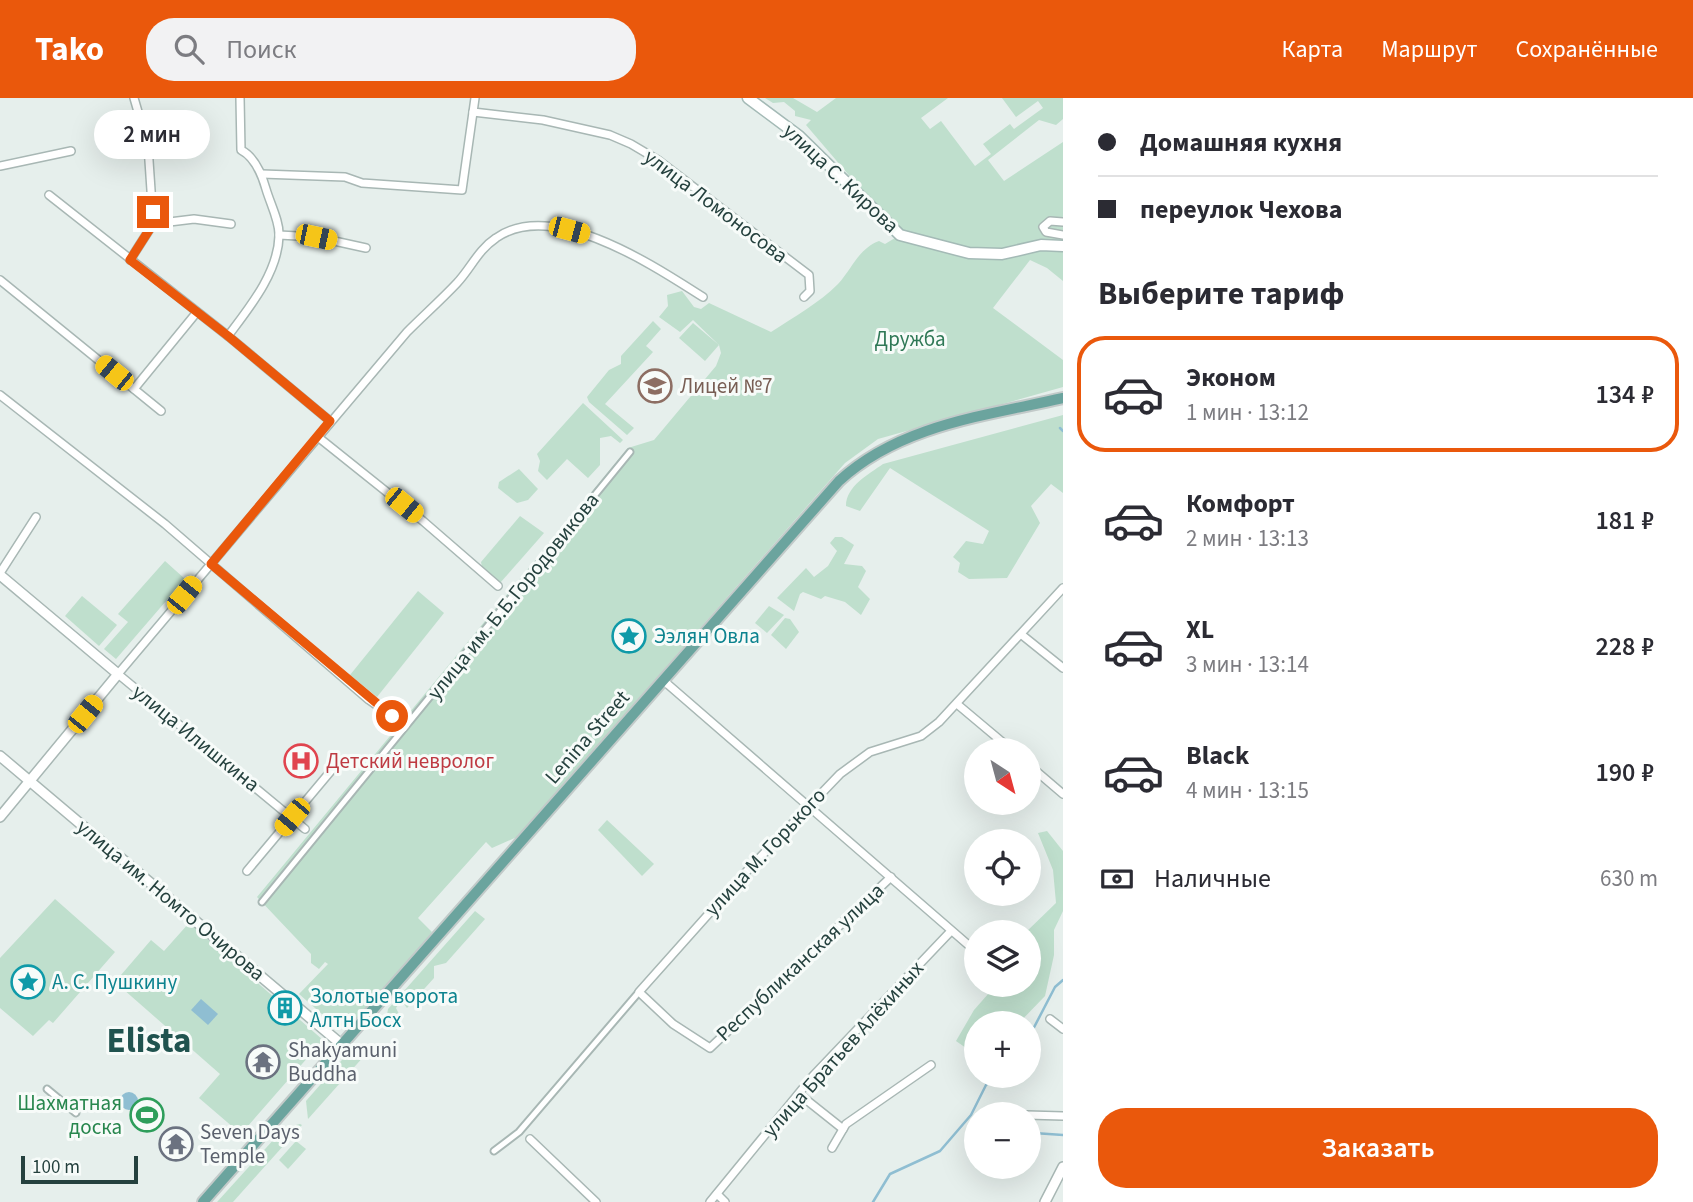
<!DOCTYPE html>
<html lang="ru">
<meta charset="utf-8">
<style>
:root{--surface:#fff;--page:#f2f2f3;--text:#2b2b33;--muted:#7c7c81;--line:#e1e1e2;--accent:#ea580c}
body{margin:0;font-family:"Source Sans 3",sans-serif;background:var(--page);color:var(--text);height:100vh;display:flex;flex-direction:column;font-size:26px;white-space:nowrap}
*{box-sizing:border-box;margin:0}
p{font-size:23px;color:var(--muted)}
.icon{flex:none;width:38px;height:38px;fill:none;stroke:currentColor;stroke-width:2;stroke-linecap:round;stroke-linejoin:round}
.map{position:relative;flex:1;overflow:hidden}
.details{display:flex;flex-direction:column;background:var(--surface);width:630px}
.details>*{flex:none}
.guide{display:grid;align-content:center;height:154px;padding:0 35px;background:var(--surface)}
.needle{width:46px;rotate:144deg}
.fabs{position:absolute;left:964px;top:640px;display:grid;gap:14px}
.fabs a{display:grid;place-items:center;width:77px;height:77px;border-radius:50%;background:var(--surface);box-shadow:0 7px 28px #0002;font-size:35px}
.scale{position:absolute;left:21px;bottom:18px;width:117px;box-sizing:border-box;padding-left:7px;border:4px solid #25413e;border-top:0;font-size:19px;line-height:24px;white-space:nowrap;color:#25413e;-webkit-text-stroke:5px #f7fbf9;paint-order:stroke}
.end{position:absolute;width:32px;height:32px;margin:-16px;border:9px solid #ea580c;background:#fff;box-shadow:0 0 0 4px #fff}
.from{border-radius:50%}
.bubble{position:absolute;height:49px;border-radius:24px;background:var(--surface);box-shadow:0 7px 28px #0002;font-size:23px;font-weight:600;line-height:49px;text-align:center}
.car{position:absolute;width:21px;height:42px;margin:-21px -10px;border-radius:9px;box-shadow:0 0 5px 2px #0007;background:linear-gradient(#f5c518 24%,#345 0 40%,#f5c518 0 76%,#345 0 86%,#f5c518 0)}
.guide b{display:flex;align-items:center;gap:24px;height:66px;font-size:26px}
.guide b+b{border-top:2px solid var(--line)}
.guide i{width:18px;height:18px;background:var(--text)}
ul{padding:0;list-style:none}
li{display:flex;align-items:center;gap:21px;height:116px;margin:0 14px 10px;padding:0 21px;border:4px solid transparent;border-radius:28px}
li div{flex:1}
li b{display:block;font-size:26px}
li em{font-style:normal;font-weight:600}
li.current{border-color:var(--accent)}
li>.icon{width:63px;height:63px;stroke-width:1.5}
h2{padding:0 35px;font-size:32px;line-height:84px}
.pay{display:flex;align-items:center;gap:18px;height:77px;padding:0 35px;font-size:26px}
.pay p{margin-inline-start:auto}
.primary-button{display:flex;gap:14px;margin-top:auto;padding:14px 35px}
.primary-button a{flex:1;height:80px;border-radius:28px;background:var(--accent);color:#fff;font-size:28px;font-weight:600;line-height:80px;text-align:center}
header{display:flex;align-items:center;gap:42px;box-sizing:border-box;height:98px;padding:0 35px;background:var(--accent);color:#fff}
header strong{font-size:33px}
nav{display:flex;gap:38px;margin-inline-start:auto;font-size:24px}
.search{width:490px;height:63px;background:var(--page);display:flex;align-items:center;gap:18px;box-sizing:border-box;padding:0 24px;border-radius:28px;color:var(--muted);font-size:26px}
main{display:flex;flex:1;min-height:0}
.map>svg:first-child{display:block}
.green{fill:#bfdfcd}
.water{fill:#8fbed2}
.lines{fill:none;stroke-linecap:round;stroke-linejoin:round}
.stream{stroke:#8fbed2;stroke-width:2.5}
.pedestrian-casing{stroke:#a8b7b4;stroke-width:9}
.minor-casing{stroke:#a8b7b4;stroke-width:10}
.tertiary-casing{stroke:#a8b7b4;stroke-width:12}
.secondary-casing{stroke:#a4bab6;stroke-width:13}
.primary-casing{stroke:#c2cac9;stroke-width:14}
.pedestrian{stroke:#fff;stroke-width:5}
.minor{stroke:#fff;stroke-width:7}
.tertiary{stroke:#fff;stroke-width:9}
.secondary{stroke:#fff;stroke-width:10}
.primary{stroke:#6ba49e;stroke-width:10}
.route{stroke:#ea580c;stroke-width:9}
.labels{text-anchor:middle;stroke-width:6;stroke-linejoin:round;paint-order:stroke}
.street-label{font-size:21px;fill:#25413e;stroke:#f7fbf9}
.park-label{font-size:21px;fill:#2f7856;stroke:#f7fbf9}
.education-label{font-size:21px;fill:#785e54;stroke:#f7fbf9;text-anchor:start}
.culture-label{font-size:21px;fill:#0d838f;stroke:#f7fbf9;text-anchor:start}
.health-label{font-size:21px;fill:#be3a42;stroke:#f7fbf9;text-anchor:start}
.worship-label{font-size:21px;fill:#5b616d;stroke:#f7fbf9;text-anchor:start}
.leisure-label{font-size:21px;fill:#27864d;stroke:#f7fbf9;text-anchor:end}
.town-label{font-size:35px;font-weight:bold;fill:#20534f;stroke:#f7fbf9}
</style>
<header>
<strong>Tako</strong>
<div class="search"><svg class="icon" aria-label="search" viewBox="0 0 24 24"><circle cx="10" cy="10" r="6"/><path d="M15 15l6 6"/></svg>Поиск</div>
<nav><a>Карта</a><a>Маршрут</a><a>Сохранённые</a></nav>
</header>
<main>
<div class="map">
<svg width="1063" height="1104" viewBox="0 0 1063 1104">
<rect width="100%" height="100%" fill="#e6efec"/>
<g class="green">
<path d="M765 0H793L817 14 836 0H948L921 20 930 31 941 23 975 68 991 56 983 46 1010 26 1014 31 1043 10 1038 3 1016 19 1002 0H1063V21L1056 27 1039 22 988 62 1004 83 1063 44V183L1047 170 1030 162 993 210 1063 262V289L878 341 845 365 517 739 492 750 486 744 418 820 432 834 425 843 352 928 342 927 339 931 299 896 328 866 325 864 319 871 311 865V856L257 799 628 350 654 342 716 268 721 255 719 247 705 263 679 240 693 225 719 247 693 222 680 234 659 219 668 208 667 197 682 193 694 209 701 211 709 205 771 234C794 219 819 205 838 186 852 171 858 151 879 143L885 146 900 137 806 27 811 22 795 18V13L784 4 773 5Z"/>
<polygon points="653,223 661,231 646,248 653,254 605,306 634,330 627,337 589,304 587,299 609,272 621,266 621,258"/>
<polygon points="583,305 623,342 620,345 611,338 600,340 600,367 588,380 567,361 547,382 538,373 540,363 537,356"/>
<path d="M1063 317V395L1051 386 1031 408 1040 425 1007 480 969 481 958 474 960 465 953 459 966 443 983 446 989 433 890 370 860 413 846 408C846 388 869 376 883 366Z"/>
<polygon points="519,371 538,391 528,402 517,405 498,390 499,384"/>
<polygon points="520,418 544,435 500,485 482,469 481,464"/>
<polygon points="835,439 842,439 854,447 844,466 862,468 866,473 858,489 870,501 861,517 845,504 825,498 821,501 803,494 800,496 794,513 777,500 806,470 814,479 828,468 837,453 830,445"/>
<polygon points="165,463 185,481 116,561 104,551 128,524 118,516"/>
<polygon points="418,493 444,515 377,599 350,577"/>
<polygon points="82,498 117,527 99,548 65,518"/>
<polygon points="769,508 784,517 767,535 755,525"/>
<polygon points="785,520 790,521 799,534 786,551 771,537"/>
<polygon points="607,722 654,766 642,778 598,732"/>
<polygon points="1047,733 1063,753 1063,813 1054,832 1054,857 1045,898 1018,926 976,926 976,957 956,943 974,912 996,887 1029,887 1029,835 1025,835 1056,805 1053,772 1038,735"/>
<polygon points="55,801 115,854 53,925 49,922 33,938 0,910 0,860"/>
<polygon points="475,813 485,821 446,865 434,868 434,880 407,910 404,906 398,907 396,910 399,916 393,923 387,917 388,911"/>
<polygon points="189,825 323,942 241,1036 199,1000 220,976 115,884 151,842 164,853"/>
<polygon points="355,947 365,957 308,1021 306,1003"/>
<polygon points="300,1026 302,1027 233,1104 217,1104 284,1030"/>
<polygon points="296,1043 306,1051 288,1071 279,1062"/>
</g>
<g class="water">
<polygon points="201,901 218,916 208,927 191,912"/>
<circle cx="129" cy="1003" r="9"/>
</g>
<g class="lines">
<g class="stream">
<polyline points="1060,330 1063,333"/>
<polyline points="1029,939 1055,889 1063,882"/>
<polyline points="1034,1035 1063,1037"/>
<polyline points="873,1104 890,1076 940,1053 971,1017 986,987 995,978"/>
</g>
<defs>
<g id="pedestrian">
<polyline points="262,804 630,354"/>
<polyline points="47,991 76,1015"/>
<polyline points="494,1053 519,1034 639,894"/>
</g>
<g id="minor">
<polyline points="134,0 148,48 152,107"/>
<polyline points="473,14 543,22 610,37 631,46 658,62 809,177 810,193 804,199"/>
<polyline points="0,68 71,53"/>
<polyline points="262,76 345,79 362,85 462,92 475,0"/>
<polyline points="49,97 228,238 330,323"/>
<polyline points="1063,124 1050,123 1043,129 1046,134 1063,137"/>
<polyline points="153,126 194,121 231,126"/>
<polyline points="279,137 316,139 366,150"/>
<polyline points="130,162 153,126 153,114"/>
<polyline points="0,182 161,313"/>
<path d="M228 238C249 210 278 175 279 138 280 124 270 105 266 91 262 77 255 59 241 52L240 0"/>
<polyline points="134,291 197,214"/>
<polyline points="0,297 165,426 369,602 392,618"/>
<polyline points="318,339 423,423 498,488"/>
<polyline points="0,475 36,419"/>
<polyline points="1022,537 1063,570"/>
<polyline points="664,583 973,851"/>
<polyline points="957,606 1013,653"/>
<polyline points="1029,667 1063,696"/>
<path d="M305 731 118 576 407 234C424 217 441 202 457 185 471 170 478 152 496 140 553 100 654 168 703 199"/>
<polyline points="247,773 335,668"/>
<polyline points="891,779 710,950 673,926 639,894 746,774 840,676 870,654 921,638 939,624 1063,490"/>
<polyline points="1050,921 1063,931"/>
<polyline points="799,996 843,1031"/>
<polyline points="1010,1011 1021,1017"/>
<polyline points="1027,1017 1063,1018"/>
<polyline points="530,1041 596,1104"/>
<polyline points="832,1050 846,1026 931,967"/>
<polyline points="717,1096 725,1104"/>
<polyline points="710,1104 813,978 951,833"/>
</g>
<g id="tertiary">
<polyline points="0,477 118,576 0,719"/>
<polyline points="0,658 341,946"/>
<polyline points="1045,1104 1063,1069"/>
</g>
<polyline id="secondary" points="748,0 799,38 900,137 969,155 1002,156 1041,147 1063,148"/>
<path id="primary" d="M203 1104 839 383C900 327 984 318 1063 300"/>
</defs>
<use href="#pedestrian" class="pedestrian-casing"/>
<use href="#minor" class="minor-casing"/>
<use href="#tertiary" class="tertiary-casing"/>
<use href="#secondary" class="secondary-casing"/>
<use href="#primary" class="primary-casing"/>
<use href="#pedestrian" class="pedestrian"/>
<use href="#minor" class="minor"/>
<use href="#tertiary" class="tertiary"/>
<use href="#secondary" class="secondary"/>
<use href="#primary" class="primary"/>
</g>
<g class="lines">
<polyline class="route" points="153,114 153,126 130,162 228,238 330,323 211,466 392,618"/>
</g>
<defs>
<symbol id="university-ring" viewBox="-11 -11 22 22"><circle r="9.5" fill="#f7fbf9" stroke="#8d6e63" stroke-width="1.5"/><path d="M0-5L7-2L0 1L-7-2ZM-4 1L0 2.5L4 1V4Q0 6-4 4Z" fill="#8d6e63"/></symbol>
<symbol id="sight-ring" viewBox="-11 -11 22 22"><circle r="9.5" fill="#f7fbf9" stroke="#0f9aa8" stroke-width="1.5"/><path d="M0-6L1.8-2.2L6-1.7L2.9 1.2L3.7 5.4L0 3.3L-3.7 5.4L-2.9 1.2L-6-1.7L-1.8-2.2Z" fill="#0f9aa8"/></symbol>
<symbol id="hospital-ring" viewBox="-11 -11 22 22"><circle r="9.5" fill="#f7fbf9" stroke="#e0444e" stroke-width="1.5"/><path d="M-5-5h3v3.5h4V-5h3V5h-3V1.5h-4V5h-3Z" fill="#e0444e"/></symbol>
<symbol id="building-ring" viewBox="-11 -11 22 22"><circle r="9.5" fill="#f7fbf9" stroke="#0f9aa8" stroke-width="1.5"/><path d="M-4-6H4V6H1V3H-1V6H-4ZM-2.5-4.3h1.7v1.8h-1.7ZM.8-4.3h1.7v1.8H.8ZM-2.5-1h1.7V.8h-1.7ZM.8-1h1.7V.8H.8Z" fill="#0f9aa8"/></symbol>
<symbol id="temple-ring" viewBox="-11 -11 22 22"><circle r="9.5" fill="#f7fbf9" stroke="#6b7280" stroke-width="1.5"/><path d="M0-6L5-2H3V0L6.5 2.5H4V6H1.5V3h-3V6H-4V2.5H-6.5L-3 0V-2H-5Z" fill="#6b7280"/></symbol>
<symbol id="stadium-ring" viewBox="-11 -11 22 22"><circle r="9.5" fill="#f7fbf9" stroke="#2e9e5b" stroke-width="1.5"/><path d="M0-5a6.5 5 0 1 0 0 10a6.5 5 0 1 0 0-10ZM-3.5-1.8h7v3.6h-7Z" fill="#2e9e5b"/></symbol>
</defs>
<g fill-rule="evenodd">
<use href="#university-ring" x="636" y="269" width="38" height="38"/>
<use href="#sight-ring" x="610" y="519" width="38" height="38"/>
<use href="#hospital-ring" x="282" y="644" width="38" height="38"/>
<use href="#sight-ring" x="9" y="865" width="38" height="38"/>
<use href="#building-ring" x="266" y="891" width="38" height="38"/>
<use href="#temple-ring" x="244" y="945" width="38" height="38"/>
<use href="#stadium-ring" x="128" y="998" width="38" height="38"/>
<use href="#temple-ring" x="157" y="1027" width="38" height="38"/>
</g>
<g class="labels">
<g class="street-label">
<text transform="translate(841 80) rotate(43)" y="7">улица С. Кирова</text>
<text transform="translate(716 108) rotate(37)" y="7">улица Ломоносова</text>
<text transform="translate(513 498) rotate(-51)" y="7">улица им. Б.Б.Городовикова</text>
<text transform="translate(587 639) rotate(-49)" y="7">Lenina Street</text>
<text transform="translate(196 640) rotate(39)" y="7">улица Илишкина</text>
<text transform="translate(765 754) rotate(-47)" y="7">улица М. Горького</text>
<text transform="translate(171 802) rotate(40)" y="7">улица им. Номто Очирова</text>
<text transform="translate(800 864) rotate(-43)" y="7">Республиканская улица</text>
<text transform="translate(843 951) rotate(-48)" y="7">улица Братьев Алёхиных</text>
</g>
<g class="park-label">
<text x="910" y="248">Дружба</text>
</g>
<g class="education-label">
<text x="680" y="295">Лицей №7</text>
</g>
<g class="culture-label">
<text x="654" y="545">Ээлян Овла</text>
<text x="52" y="891">А. С. Пушкину</text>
<text x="310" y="905">Золотые ворота<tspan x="310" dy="24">Алтн Босх</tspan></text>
</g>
<g class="health-label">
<text x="326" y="670">Детский невролог</text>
</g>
<g class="worship-label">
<text x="288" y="959">Shakyamuni<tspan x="288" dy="24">Buddha</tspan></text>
<text x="200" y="1041">Seven Days<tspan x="200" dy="24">Temple</tspan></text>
</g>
<g class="leisure-label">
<text x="122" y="1012">Шахматная<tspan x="122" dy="24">доска</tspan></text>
</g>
<g class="town-label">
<text x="149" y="954">Elista</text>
</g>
</g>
</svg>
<div class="fabs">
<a><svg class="needle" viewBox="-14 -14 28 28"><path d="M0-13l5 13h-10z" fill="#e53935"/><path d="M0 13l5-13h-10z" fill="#7c7c81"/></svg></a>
<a><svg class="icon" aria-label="locate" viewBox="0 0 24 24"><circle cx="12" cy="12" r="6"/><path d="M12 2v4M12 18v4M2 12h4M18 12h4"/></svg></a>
<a><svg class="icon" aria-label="layers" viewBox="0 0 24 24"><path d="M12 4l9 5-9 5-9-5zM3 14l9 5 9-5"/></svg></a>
<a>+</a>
<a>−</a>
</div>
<div class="scale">100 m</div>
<i class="end from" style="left:392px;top:618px"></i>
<i class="end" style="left:153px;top:114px"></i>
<div class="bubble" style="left:94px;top:12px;width:116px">2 мин</div>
<i class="car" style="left:569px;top:132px;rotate:105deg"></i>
<i class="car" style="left:316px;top:139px;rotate:102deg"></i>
<i class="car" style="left:114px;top:275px;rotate:309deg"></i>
<i class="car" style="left:404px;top:407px;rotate:129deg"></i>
<i class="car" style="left:184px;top:497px;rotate:39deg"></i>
<i class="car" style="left:85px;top:616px;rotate:39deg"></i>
<i class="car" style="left:292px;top:719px;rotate:220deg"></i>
</div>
<section class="details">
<div class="guide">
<b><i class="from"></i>Домашняя кухня</b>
<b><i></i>переулок Чехова</b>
</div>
<h2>Выберите тариф</h2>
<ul>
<li class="current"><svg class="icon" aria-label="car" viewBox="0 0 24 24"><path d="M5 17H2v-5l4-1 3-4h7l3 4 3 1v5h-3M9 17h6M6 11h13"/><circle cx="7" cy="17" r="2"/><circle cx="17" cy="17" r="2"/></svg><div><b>Эконом</b><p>1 мин · 13:12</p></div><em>134 ₽</em></li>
<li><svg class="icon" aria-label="car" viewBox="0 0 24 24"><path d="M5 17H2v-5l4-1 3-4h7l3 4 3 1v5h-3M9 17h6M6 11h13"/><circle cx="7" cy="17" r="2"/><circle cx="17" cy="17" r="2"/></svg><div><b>Комфорт</b><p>2 мин · 13:13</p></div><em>181 ₽</em></li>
<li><svg class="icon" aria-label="car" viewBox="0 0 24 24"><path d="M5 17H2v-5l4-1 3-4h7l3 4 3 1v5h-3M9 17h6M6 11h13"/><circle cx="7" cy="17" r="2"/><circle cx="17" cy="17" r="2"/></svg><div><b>XL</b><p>3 мин · 13:14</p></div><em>228 ₽</em></li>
<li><svg class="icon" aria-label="car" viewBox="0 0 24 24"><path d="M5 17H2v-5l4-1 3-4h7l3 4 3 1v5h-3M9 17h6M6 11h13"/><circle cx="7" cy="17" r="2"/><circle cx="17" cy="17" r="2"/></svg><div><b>Black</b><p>4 мин · 13:15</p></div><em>190 ₽</em></li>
</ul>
<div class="pay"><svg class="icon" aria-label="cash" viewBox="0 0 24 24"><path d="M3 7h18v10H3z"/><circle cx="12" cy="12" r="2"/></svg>Наличные<p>630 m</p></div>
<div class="primary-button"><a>Заказать</a></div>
</section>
</main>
